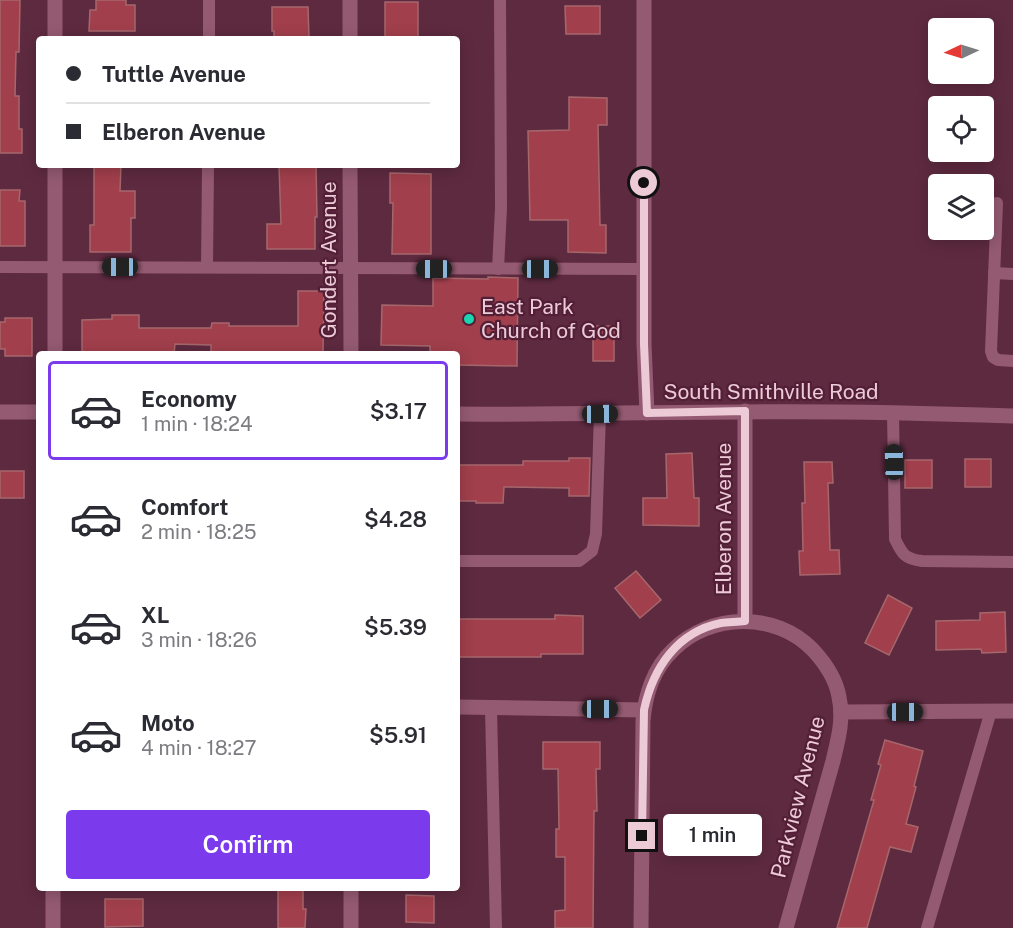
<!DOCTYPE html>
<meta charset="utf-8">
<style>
:root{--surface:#fff;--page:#f2f2f3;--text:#2b2b33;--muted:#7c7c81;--line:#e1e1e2;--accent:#7c3aed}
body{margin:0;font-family:"Public Sans",sans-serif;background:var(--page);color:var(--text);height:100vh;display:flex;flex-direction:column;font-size:22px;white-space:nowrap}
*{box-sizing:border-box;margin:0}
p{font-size:20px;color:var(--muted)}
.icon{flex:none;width:33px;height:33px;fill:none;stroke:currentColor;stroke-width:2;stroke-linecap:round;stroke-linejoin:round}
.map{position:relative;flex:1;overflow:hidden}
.sheet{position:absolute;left:36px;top:351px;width:424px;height:540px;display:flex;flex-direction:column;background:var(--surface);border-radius:6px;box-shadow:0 3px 15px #0003}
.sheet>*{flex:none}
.banner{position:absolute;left:36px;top:36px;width:424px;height:132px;border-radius:6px;box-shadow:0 3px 15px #0003;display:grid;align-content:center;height:132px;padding:0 30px;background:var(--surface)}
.needle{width:39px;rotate:266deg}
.fabs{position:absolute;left:928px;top:18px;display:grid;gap:12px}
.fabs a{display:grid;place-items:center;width:66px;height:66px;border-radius:6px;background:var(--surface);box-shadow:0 3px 15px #0003;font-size:30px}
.end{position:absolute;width:27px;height:27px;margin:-14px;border:8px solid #eccad6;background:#111;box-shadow:0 0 0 3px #111}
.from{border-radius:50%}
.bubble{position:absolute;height:42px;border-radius:6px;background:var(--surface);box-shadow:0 3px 15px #0003;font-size:20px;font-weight:600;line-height:42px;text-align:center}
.car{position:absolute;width:18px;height:36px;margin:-18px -9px;border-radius:8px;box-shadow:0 0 4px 2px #0007;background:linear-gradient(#222 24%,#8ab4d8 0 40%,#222 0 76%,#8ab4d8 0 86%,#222 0)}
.banner b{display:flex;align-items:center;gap:21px;height:57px;font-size:22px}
.banner b+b{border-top:2px solid var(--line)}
.banner i{width:15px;height:15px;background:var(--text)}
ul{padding:10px 0 0;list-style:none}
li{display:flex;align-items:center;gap:18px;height:99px;margin:0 12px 9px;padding:0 18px;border:3px solid transparent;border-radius:6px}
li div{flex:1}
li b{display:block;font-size:22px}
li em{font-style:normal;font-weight:600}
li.selected{border-color:var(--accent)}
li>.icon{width:54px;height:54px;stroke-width:1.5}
.primary-button{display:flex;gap:12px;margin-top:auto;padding:12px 30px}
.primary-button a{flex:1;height:69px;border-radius:6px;background:var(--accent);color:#fff;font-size:24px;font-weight:600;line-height:69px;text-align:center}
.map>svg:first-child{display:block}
.building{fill:#a13f4c;stroke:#a6676c;stroke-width:1.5}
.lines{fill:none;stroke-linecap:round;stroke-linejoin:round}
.service{stroke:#945a72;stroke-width:12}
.minor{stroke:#945a72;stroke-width:15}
.secondary{stroke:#945a72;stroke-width:15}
.route{stroke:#eccad6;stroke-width:8}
.poi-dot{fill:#1bd5b1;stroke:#531f36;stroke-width:2}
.labels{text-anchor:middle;stroke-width:4.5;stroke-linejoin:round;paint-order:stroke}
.street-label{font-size:21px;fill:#eccad6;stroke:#531f36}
.poi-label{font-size:21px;fill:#eccad6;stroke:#531f36;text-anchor:start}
</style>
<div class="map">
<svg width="1013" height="928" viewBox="0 0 1013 928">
<rect width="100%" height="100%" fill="#5e2a40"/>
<g class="building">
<polygon points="0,0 20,0 19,52 16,52 15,96 19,96 19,129 22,129 22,153 0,153"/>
<polygon points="96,0 126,0 126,5 135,5 135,31 89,31 90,10 96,10"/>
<rect x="385" y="2" width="33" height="37"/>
<polygon points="565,6 600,6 600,34 566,34"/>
<polygon points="272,7 308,7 309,39 274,39 274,31 272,31"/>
<polygon points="569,97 607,98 607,125 598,125 600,225 606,225 606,253 568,252 568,220 530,220 528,131 569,130"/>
<polygon points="94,165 121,165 120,191 135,191 135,218 131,218 131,252 90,252 90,225 94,225"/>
<polygon points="279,165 316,165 317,217 315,217 315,249 267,249 267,224 281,224"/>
<polygon points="390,173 431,174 431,254 392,254 393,203 390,203"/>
<polygon points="0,190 20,190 19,201 25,201 25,246 0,246"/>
<polygon points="488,277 518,278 517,366 458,365 458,354 430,354 430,346 381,345 382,305 433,306 433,278 488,279"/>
<polygon points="298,291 324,291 323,354 211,354 211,345 175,344 174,354 109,353 109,354 82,354 82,320 112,319 112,315 139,315 139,328 211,328 212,323 229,323 229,326 298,326"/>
<polygon points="5,318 32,318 32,356 5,356 5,349 0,349 0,322 5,322"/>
<rect x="593" y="326" width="21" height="35"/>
<polygon points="692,453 694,498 699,498 699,526 643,525 643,498 667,498 666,454"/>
<polygon points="569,458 590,458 589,496 569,496 569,488 504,487 503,503 476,503 476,501 458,501 458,465 523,465 523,461 569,461"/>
<rect x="965" y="459" width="26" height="28"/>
<rect x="905" y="460" width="27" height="28"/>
<polygon points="804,462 832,462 833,483 828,483 830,550 839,550 840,574 800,575 799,551 803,551 802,503 805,503"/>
<rect x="0" y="471" width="24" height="27"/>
<polygon points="636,571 661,600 640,618 615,588"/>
<polygon points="888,595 912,608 889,655 865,643"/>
<polygon points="1005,612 1006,652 982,653 981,649 936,650 936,621 980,620 980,613"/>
<polygon points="555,615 583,616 583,654 541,654 541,657 458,657 458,619 555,619"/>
<polygon points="885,740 923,751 914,786 916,787 906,824 918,827 911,852 890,847 867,928 837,928 874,800 871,800 881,765 878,764"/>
<polygon points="543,742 600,742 600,769 596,769 597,811 594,811 593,928 555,928 555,911 565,910 565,857 556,857 556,829 559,829 558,769 543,769"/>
<polygon points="278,888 303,888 303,909 306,909 305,928 278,928"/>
<polygon points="406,895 434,896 434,923 406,922"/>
<polygon points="105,899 143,899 143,926 105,927"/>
</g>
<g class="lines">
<g class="service">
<polyline points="209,39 209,0"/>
<polyline points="997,203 991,351 993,357 998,360 1013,361"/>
<polyline points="0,267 644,269"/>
<polyline points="207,267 208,165"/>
<polyline points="498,269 501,208 500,0"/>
<polyline points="994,273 1013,274"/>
<path d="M893 412 895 539C902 554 905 559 922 561L1013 562"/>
<polyline points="458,561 579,561 592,551 596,534 600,414"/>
<polyline points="491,708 496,928"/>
<polyline points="927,928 991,711"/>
</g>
<g class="minor">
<polyline points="644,0 644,344 647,413"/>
<polyline points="55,39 55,0"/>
<polyline points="350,39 350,0"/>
<polyline points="350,165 351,354"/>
<polyline points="55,354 55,165"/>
<polyline points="745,621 745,411"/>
<polyline points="458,707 644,710"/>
<polyline points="841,712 1013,711"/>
<polyline points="53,888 53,928"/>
<polyline points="351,928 351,888"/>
<path d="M641 928 643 721C645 695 654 668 673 650 710 613 775 611 813 650 826 664 836 679 839 697 844 719 838 740 833 761L786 928"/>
</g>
<g class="secondary">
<polyline points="0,412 39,412"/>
<path d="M458 414C553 415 649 412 744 412 834 411 923 413 1013 416"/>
</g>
</g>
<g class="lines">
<path class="route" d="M642 836 644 710C653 668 677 632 721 623 729 622 737 622 745 621V411L647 413 644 344V183"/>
</g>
<circle class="poi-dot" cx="469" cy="319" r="6"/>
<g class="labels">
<g class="street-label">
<text transform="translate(329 260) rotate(-90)" y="7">Gondert Avenue</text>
<text x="771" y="399">South Smithville Road</text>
<text transform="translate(724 519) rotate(-90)" y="7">Elberon Avenue</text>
<text transform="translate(798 797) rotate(-76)" y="7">Parkview Avenue</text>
</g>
<g class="poi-label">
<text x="481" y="314">East Park<tspan x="481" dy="24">Church of God</tspan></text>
</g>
</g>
</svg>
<div class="fabs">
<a><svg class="needle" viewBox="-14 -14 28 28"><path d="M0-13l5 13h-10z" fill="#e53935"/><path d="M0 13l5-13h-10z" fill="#7c7c81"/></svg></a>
<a><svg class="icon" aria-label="locate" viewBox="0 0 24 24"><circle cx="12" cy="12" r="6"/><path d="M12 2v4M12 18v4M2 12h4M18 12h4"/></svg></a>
<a><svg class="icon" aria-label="layers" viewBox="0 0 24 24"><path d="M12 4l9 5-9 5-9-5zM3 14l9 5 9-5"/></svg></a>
</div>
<i class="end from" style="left:644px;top:183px"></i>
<i class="end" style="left:642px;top:836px"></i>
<div class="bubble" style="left:663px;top:814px;width:99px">1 min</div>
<i class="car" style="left:120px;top:267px;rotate:270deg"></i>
<i class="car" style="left:434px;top:269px;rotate:270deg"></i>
<i class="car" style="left:540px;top:269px;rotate:90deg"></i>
<i class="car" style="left:600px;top:414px;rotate:89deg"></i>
<i class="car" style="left:894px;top:462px;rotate:359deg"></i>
<i class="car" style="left:600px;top:709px;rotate:90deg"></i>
<i class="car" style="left:905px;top:712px;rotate:90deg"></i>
<div class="banner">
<b><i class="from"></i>Tuttle Avenue</b>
<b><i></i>Elberon Avenue</b>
</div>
<section class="sheet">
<ul>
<li class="selected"><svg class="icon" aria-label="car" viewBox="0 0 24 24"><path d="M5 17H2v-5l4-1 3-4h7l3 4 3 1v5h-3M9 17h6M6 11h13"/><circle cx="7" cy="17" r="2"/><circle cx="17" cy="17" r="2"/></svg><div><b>Economy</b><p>1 min · 18:24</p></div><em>$3.17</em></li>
<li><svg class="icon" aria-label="car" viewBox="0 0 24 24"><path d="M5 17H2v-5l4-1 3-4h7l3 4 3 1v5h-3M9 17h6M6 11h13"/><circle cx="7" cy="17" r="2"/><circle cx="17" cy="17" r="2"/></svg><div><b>Comfort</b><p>2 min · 18:25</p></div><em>$4.28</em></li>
<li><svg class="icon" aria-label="car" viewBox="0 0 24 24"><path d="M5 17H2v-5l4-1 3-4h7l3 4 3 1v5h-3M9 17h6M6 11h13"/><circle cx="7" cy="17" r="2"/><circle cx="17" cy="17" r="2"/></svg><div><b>XL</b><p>3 min · 18:26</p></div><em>$5.39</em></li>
<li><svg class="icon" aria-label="car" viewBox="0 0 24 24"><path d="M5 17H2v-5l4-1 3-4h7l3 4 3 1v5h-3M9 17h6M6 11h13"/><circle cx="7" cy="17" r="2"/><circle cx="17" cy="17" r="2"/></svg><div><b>Moto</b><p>4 min · 18:27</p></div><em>$5.91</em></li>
</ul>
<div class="primary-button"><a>Confirm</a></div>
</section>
</div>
